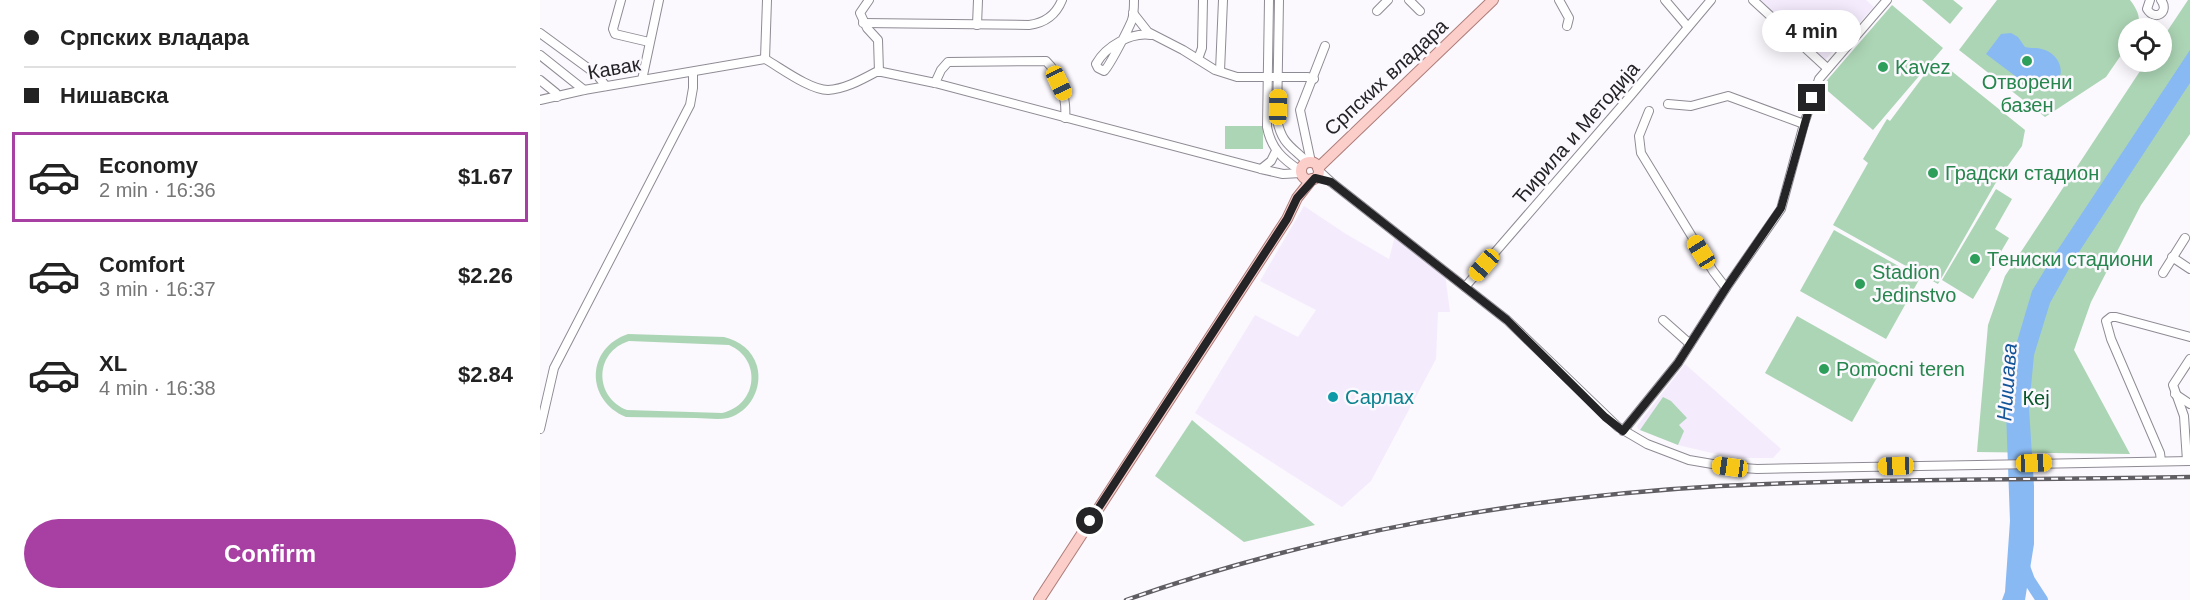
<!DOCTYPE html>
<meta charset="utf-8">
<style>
:root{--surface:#fff;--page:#f6f6f6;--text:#222;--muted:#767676;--line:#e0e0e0;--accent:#a840a3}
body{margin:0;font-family:Helvetica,sans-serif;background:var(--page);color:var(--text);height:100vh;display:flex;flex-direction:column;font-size:22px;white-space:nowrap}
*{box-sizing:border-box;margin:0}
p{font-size:20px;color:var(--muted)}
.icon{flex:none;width:33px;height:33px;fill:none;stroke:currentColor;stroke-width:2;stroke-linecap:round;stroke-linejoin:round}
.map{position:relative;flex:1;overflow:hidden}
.side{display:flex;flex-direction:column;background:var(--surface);width:540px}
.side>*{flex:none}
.guide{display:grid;align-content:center;height:132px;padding:0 24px;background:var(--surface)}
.buttons{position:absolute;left:1578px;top:18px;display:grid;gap:12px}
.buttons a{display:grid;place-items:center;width:54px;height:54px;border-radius:50%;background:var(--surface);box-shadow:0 3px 15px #0003;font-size:30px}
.end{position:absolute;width:27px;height:27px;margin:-14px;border:8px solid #242326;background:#fff;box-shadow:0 0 0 3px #fff}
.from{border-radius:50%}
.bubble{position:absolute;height:42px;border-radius:21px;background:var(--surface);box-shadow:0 3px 15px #0003;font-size:20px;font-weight:800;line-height:42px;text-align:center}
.car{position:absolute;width:18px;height:36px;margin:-18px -9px;border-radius:8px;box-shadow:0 0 4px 2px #0007;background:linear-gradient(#f5c518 24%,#345 0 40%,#f5c518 0 76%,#345 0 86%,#f5c518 0)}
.guide b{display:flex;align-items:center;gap:21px;height:57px;font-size:22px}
.guide b+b{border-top:2px solid var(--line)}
.guide i{width:15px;height:15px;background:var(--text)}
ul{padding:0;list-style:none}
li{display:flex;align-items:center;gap:18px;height:90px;margin:0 12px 9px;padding:0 12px;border:3px solid transparent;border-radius:0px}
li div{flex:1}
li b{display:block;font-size:22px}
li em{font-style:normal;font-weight:800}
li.current{border-color:var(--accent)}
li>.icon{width:54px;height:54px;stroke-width:1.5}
.primary-button{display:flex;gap:12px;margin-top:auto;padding:12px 24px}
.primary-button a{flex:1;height:69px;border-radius:36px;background:var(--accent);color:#fff;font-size:24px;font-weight:800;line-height:69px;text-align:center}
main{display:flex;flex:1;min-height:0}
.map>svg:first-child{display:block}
.built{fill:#f4ebfc}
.green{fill:#acd5b5;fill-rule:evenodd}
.water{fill:#89b9f2}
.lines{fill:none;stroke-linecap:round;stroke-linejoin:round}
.river{stroke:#89b9f2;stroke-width:12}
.minor-casing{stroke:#8f8b94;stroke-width:10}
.major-casing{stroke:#ae7d7a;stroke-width:12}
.minor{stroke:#fff;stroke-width:8}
.major{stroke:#fbceca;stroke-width:10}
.rail-casing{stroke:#605e62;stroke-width:4.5}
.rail{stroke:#fbf8fe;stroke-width:2;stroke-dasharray:7;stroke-linecap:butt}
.route{stroke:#242326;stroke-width:8}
.leisure-dot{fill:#2e9e5b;stroke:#fbf8fe;stroke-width:2}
.culture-dot{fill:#0f9aa8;stroke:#fbf8fe;stroke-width:2}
.labels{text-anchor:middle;stroke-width:5;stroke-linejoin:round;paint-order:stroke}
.leisure-label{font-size:20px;fill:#27864d;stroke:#fbf8fe;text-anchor:start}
.street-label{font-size:20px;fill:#242326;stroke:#fbf8fe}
.culture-label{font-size:20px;fill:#0d838f;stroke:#fbf8fe;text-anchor:start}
.park-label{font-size:20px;fill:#0a572a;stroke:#fbf8fe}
.water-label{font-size:21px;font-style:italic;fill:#125497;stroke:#fbf8fe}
</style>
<main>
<section class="side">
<div class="guide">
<b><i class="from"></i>Српских владара</b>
<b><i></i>Нишавска</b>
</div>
<ul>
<li class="current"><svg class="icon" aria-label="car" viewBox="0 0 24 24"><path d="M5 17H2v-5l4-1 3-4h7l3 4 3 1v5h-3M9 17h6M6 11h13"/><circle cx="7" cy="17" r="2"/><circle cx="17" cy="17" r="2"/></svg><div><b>Economy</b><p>2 min · 16:36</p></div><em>$1.67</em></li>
<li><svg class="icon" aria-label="car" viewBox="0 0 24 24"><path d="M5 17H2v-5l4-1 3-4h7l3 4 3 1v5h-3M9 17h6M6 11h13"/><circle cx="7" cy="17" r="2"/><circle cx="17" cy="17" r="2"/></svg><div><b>Comfort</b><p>3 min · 16:37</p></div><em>$2.26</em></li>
<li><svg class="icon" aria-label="car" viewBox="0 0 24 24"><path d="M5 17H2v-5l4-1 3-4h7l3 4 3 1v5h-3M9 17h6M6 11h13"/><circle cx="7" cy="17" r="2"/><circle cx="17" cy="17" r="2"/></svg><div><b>XL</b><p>4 min · 16:38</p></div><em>$2.84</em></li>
</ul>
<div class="primary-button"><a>Confirm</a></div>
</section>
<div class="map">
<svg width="1650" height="600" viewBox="0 0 1650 600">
<rect width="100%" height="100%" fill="#fbf8fe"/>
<g class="built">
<polygon points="1220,0 1326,0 1334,7 1285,60"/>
<polygon points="764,206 806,234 849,259 855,236 905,274 910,312 898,312 896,359 831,481 802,507 655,413 715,315 758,337 776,310 720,281"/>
<polygon points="1145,364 1241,449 1233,458 1203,458 1176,454 1138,445 1098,429 1097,426"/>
</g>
<g class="green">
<polygon points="1382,0 1413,0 1423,8 1410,24"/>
<path d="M1457 0H1590C1597 9 1601 17 1598 28H1588V45L1566 77 1505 117 1419 50Z"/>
<polygon points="1648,0 1650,0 1650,134 1601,205 1551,302 1534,350 1590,454 1437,452 1448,325 1465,276 1606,62 1622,62 1622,39"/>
<polygon points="1352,5 1403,48 1333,130 1282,86"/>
<polygon points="1409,69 1485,130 1482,146 1455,184 1398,284 1293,225 1328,163 1323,159 1347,119 1350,121 1388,70"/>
<rect x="685" y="126" width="38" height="23"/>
<polygon points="1456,189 1472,199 1455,229 1469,238 1433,299 1402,280"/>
<polygon points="1294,230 1380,278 1346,339 1260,291"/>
<polygon points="1257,316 1344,365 1312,422 1225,373"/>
<path d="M88 334 184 337C200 341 212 350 217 366 223 388 210 412 188 418 178 420 166 418 156 418 133 418 109 417 86 417 45 400 46 348 88 334ZM89 341 189 345C222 359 218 405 182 413L87 410C54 397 54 352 89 341Z"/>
<polygon points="1123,397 1131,401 1147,418 1139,425 1144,431 1138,445 1100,430"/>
<polygon points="652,420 775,525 704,542 615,476"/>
</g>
<g class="water">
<path d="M1471 33 1478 37 1485 47C1492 49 1498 47 1505 50 1518 55 1525 69 1518 81L1495 91 1446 54 1461 34Z"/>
<polygon points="1650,50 1650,83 1535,258 1510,303 1494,355 1489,408 1494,486 1494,544 1485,600 1462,600 1465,592 1470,521 1466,411 1476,345 1492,291 1509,263"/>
</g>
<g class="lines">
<polyline class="river" points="1483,564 1489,580 1502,600"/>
<defs>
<g id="minor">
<polyline points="81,0 73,29 75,34 109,42"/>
<polyline points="329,0 320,13 327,28 338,40 339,72"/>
<path d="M594 0C594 6 594 14 592 20 589 28 569 67 564 71L558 68 556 64C566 46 591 32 611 35"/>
<path d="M729 0 727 127C731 148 742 159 761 171"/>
<path d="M739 0 737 120C742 144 751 146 767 162"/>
<polyline points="869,0 880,11"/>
<polyline points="1019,0 1029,18 1027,26"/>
<polyline points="1125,0 1148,27"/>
<polyline points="1213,0 1287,68"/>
<path d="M1610 0 1607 9C1615 22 1630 12 1621 0"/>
<polyline points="837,11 848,0"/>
<polyline points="593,13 608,32 643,50 675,70 697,77 768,77 774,79"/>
<path d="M323 23 489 25C505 23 516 15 522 0"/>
<polyline points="437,25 438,0"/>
<polyline points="0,33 56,74 66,86"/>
<polyline points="0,55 44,90"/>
<polyline points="225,59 227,0"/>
<polyline points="658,59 662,48 663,0"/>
<polyline points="680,71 683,0"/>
<polyline points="0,80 16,93 17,97"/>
<polyline points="102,80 119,0"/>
<path d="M395 83 401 70 408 62 506 61C520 74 527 100 525 118"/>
<path d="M0 100 44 90 225 59C241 68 270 90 288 90 305 89 321 80 336 72H342L395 83 721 169 743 174 761 173"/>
<polyline points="1128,104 1151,106 1188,96 1264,124"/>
<polyline points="1109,111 1099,136 1101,153 1173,271 1186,288"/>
<polyline points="771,162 760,110 785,46"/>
<polyline points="721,169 731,161 736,151"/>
<polyline points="778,170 791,182 967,320 1078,427 1107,444 1149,460 1190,467 1217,469 1650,461"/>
<polyline points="1632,257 1650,269"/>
<polyline points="1623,273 1645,238"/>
<polyline points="925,287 1092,94 1171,0"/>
<polyline points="1123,320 1150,344"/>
<polyline points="1635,394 1650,404"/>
<polyline points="0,429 14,368 150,105 153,88 153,72"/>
<polyline points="1083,431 1138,363 1186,288 1241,209 1264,124 1279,79 1347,0"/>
<polyline points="1621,461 1620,453 1571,339 1566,321 1571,317 1576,317 1650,337"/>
<polyline points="1647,461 1644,416 1633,385 1650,359"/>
</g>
<g id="major">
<circle cx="770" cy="171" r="9"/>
<polyline points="778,168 953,0"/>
<polyline points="499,600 747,219 757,198 772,179"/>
</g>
</defs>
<use href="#minor" class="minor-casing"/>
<use href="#major" class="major-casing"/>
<use href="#minor" class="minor"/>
<use href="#major" class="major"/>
<defs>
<path id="rail" d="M586 600C774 534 981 497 1180 486 1336 478 1493 480 1650 477"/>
</defs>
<use href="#rail" class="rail-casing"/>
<use href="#rail" class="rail"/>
</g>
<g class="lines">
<polyline class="route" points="550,521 747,219 757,198 775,178 791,182 967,320 1065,417 1083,431 1138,363 1186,288 1241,208 1272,98"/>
</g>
<g class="leisure-dot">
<circle cx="1487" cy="61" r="6"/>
<circle cx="1343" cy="67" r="6"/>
<circle cx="1393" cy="173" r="6"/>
<circle cx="1435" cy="259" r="6"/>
<circle cx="1320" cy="284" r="6"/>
<circle cx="1284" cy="369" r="6"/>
</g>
<circle class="culture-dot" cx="793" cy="397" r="6"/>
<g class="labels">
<g class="leisure-label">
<text x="1355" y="74">Kavez</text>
<text x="1487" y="89" text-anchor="middle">Отворени<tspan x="1487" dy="23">базен</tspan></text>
<text x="1405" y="180">Градски стадион</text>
<text x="1447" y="266">Тениски стадиони</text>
<text x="1332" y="279">Stadion<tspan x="1332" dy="23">Jedinstvo</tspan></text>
<text x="1296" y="376">Pomocni teren</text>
</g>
<g class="street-label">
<text transform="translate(74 68) rotate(-10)" y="7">Кавак</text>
<text transform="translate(846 77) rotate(-43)" y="7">Српских владара</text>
<text transform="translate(1036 133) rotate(-49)" y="7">Ћирила и Методија</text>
</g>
<g class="culture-label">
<text x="805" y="404">Сарлах</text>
</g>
<g class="park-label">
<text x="1496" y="405">Кеј</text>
</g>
<g class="water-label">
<text transform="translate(1467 382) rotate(-86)" y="7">Нишава</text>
</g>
</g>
</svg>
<div class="buttons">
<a><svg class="icon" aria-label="locate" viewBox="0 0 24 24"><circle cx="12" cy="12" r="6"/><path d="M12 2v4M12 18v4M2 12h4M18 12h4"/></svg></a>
</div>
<i class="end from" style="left:550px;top:521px"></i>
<i class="end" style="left:1272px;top:98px"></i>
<div class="bubble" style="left:1222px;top:10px;width:99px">4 min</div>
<i class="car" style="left:519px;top:83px;rotate:155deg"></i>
<i class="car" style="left:738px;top:107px;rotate:1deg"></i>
<i class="car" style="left:1161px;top:252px;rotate:328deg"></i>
<i class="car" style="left:944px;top:265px;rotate:221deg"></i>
<i class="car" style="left:1494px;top:463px;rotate:88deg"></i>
<i class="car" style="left:1356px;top:466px;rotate:268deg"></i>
<i class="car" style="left:1190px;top:467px;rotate:278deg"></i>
</div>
</main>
